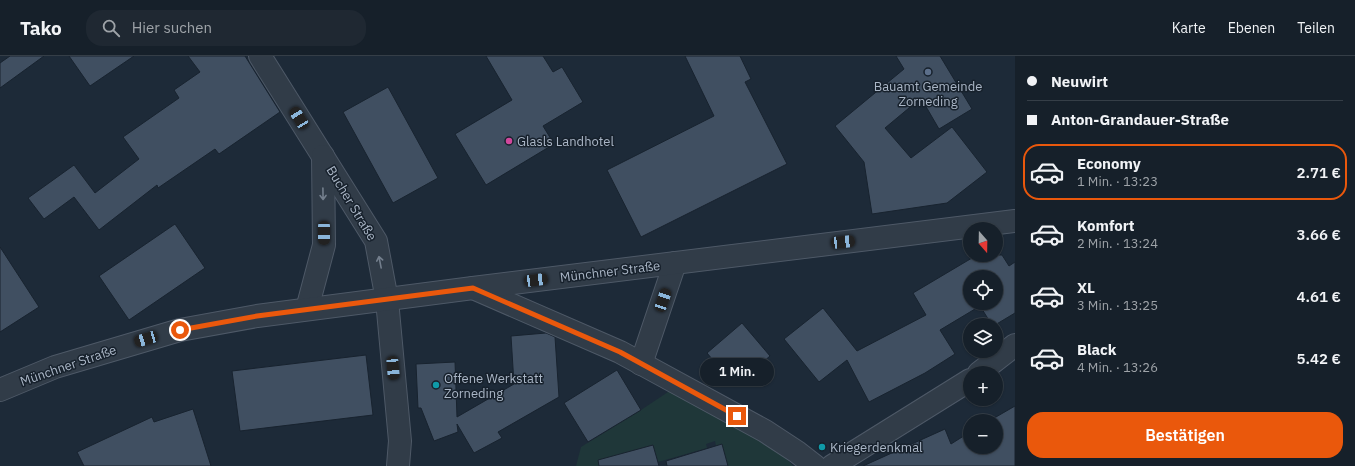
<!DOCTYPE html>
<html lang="de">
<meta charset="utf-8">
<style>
:root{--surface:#16202a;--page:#1f2832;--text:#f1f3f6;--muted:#9ea3a8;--line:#353e47;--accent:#ea580c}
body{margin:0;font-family:"IBM Plex Sans",sans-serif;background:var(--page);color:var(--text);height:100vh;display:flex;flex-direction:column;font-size:15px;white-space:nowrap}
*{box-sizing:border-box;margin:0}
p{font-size:13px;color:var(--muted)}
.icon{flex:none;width:22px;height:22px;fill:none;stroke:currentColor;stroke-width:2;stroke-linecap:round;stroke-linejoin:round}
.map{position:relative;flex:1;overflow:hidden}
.sheet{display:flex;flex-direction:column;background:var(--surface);width:340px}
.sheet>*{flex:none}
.top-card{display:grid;align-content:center;height:88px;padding:0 12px;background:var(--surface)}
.needle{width:26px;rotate:160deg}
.fabs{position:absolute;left:963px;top:166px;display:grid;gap:8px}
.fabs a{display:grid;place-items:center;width:40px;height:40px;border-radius:50%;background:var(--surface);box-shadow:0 1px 3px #0004,0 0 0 1px var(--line);font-size:20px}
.end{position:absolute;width:18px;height:18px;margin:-9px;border:5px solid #ea580c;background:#fff;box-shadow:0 0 0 2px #fff}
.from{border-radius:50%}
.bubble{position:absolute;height:28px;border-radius:14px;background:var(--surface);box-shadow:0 1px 3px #0004,0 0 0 1px var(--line);font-size:13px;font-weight:600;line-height:28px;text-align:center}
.car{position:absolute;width:12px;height:24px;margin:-12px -6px;border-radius:5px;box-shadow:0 0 3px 1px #0007;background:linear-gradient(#222 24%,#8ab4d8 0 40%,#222 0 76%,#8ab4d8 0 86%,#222 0)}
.top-card b{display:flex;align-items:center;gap:14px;height:38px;font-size:15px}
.top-card b+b{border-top:1px solid var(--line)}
.top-card i{width:10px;height:10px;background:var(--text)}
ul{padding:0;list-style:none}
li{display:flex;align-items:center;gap:12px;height:56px;margin:0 8px 6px;padding:0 4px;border:2px solid transparent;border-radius:16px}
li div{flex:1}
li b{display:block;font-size:15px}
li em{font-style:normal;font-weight:600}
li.selected{border-color:var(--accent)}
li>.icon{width:36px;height:36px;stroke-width:1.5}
.cta{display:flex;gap:8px;margin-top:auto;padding:8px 12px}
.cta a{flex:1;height:46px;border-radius:16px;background:var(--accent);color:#fff;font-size:16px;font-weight:600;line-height:46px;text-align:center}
header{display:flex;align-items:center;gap:24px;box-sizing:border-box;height:56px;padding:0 20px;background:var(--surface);border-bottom:1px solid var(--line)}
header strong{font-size:19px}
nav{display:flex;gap:22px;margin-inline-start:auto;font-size:14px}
.search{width:280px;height:36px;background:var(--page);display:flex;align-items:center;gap:10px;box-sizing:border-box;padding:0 14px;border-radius:16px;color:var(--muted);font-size:15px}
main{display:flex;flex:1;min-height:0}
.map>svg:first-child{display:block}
.green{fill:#1f3739}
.building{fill:#404f61;stroke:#18232f;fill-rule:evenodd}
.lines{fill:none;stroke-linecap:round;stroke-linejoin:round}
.minor-casing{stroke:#4e5967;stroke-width:24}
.tertiary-casing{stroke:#4e5967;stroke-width:24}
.minor{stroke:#313c48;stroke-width:22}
.tertiary{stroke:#313c48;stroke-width:22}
.oneway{stroke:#747f8d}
.route{stroke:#ea580c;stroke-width:5}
.service-dot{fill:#5c6f8a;stroke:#17212c;stroke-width:1.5}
.hotel-dot{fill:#d1479c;stroke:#17212c;stroke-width:1.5}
.culture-dot{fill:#0f9aa8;stroke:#17212c;stroke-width:1.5}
.labels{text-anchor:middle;stroke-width:3;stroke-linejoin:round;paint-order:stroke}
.poi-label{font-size:13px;fill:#aab6c6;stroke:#17212c;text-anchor:start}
.street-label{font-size:13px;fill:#aab6c6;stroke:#17212c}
</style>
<header>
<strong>Tako</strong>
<div class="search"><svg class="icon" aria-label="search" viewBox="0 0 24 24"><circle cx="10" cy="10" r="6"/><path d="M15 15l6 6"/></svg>Hier suchen</div>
<nav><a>Karte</a><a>Ebenen</a><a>Teilen</a></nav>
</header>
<main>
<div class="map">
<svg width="1015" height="410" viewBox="0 0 1015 410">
<rect width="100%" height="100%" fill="#1d2a38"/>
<polygon class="green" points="671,334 731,366 786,402 793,410 728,410 716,390 715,385 706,388 707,392 658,406 652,389 631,395 635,410 576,410 581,391 641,354"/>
<g class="building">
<polygon points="10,0 44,0 0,32 0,7"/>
<polygon points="69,0 134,0 90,30"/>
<polygon points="188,0 245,0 280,56 219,98 215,93 158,132 157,129 99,174 74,141 44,163 28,142 74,109 95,137 139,103 123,81 179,42 174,34 200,16"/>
<polygon points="486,0 543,0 553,16 562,11 583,46 543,70 554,88 486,129 455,78 512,44"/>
<polygon points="685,0 740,0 751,23 745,26 787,108 641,181 607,114 714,60"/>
<polygon points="896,0 940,0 972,53 939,73 921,42 885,72 911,102 952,71 987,116 947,147 872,158 864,106 835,70 904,13"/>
<polygon points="388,31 438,122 393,147 343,56"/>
<polygon points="175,168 205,212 129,264 99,220"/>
<polygon points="0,191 39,251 0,276"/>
<path d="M977 199H1002L1009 210 1015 206V257L995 269H992L980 250 940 274 955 298 925 317 869 346 847 304 819 326 784 283 823 252 857 295 926 259 913 237ZM970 221H996V247H970Z"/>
<polygon points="742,267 770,300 735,330 707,297"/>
<polygon points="546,277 555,281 559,341 498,376 502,382 474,397 457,368 458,376 434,385 421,352 418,352 416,308 455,306 457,361 514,328 511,280"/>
<polygon points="366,299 373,359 240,375 232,315"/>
<polygon points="617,314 641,354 588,386 564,347"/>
<polygon points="1015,350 1015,410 863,410 945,373 951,388 970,376 970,391 996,391 996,365 989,365"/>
<polygon points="193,353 211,410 84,410 77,396 152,361 154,366"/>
<polygon points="722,388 728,410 667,410 666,405"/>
<polygon points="653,389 659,410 599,410 598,404"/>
</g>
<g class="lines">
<defs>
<g id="minor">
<polyline points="260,0 376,185 387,244 400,385 398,410"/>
<polyline points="473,232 620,296 765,375 797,396 815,410"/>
<polyline points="307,253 324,189 323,100"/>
<polyline points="641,308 675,207"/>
<polyline points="979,317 1015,289"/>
<polyline points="832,410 970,324"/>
</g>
<polyline id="tertiary" points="0,334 55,311 180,274 257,260 473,232 1015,165"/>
</defs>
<use href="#minor" class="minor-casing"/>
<use href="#tertiary" class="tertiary-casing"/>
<use href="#minor" class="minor"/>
<use href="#tertiary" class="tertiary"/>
</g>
<defs><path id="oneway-shaft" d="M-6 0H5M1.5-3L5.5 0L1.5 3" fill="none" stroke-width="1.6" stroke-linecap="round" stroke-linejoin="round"/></defs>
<g class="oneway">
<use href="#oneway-shaft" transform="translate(323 138) rotate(89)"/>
<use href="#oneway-shaft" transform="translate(380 206) rotate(-101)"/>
</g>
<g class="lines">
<polyline class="route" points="180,274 257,260 473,232 620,296 737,360"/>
</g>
<circle class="service-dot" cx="928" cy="16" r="4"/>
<circle class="hotel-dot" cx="509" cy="85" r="4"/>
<g class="culture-dot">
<circle cx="436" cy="329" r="4"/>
<circle cx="822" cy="391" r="4"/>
</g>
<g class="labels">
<g class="poi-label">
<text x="928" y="35" text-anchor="middle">Bauamt Gemeinde<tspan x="928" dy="15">Zorneding</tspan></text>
<text x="517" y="90">Glasls Landhotel</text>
<text x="444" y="327">Offene Werkstatt<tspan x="444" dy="15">Zorneding</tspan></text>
<text x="830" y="396">Kriegerdenkmal</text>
</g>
<g class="street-label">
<text transform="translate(352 147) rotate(59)" y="5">Bucher Straße</text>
<text transform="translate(610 215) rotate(-7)" y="5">Münchner Straße</text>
<text transform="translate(68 309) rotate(-19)" y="5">Münchner Straße</text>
</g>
</g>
</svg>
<div class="fabs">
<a><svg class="needle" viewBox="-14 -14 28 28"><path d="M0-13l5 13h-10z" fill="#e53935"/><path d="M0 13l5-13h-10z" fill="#9ea3a8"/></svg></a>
<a><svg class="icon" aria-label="locate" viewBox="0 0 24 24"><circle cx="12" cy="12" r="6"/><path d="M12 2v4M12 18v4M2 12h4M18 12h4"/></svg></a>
<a><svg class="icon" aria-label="layers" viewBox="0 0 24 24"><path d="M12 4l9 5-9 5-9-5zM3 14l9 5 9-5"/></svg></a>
<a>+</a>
<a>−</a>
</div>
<i class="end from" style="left:180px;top:274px"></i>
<i class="end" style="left:737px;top:360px"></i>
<div class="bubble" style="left:700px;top:302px;width:74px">1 Min.</div>
<i class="car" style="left:299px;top:62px;rotate:328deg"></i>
<i class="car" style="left:324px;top:177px;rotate:180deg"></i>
<i class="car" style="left:843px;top:186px;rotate:84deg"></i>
<i class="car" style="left:536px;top:224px;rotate:83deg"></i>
<i class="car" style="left:663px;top:244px;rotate:19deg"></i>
<i class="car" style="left:146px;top:283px;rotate:254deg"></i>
<i class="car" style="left:393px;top:312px;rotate:175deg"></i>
</div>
<section class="sheet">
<div class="top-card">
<b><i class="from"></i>Neuwirt</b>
<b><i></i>Anton-Grandauer-Straße</b>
</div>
<ul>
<li class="selected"><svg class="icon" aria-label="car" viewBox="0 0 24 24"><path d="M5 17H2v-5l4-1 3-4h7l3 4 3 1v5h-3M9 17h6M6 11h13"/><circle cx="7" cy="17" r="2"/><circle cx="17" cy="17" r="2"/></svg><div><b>Economy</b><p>1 Min. · 13:23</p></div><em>2.71 €</em></li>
<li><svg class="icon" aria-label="car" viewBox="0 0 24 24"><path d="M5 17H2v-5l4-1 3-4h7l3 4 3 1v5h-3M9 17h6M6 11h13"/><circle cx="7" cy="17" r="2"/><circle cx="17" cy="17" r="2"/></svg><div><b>Komfort</b><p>2 Min. · 13:24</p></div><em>3.66 €</em></li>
<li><svg class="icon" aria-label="car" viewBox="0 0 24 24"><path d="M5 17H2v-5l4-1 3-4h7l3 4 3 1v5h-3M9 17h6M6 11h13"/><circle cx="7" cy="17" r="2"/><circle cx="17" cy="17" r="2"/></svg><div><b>XL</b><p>3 Min. · 13:25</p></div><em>4.61 €</em></li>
<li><svg class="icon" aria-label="car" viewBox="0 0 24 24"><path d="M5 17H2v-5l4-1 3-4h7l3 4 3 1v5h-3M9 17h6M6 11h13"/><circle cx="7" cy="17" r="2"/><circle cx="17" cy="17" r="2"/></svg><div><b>Black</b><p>4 Min. · 13:26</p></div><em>5.42 €</em></li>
</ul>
<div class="cta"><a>Bestätigen</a></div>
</section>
</main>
